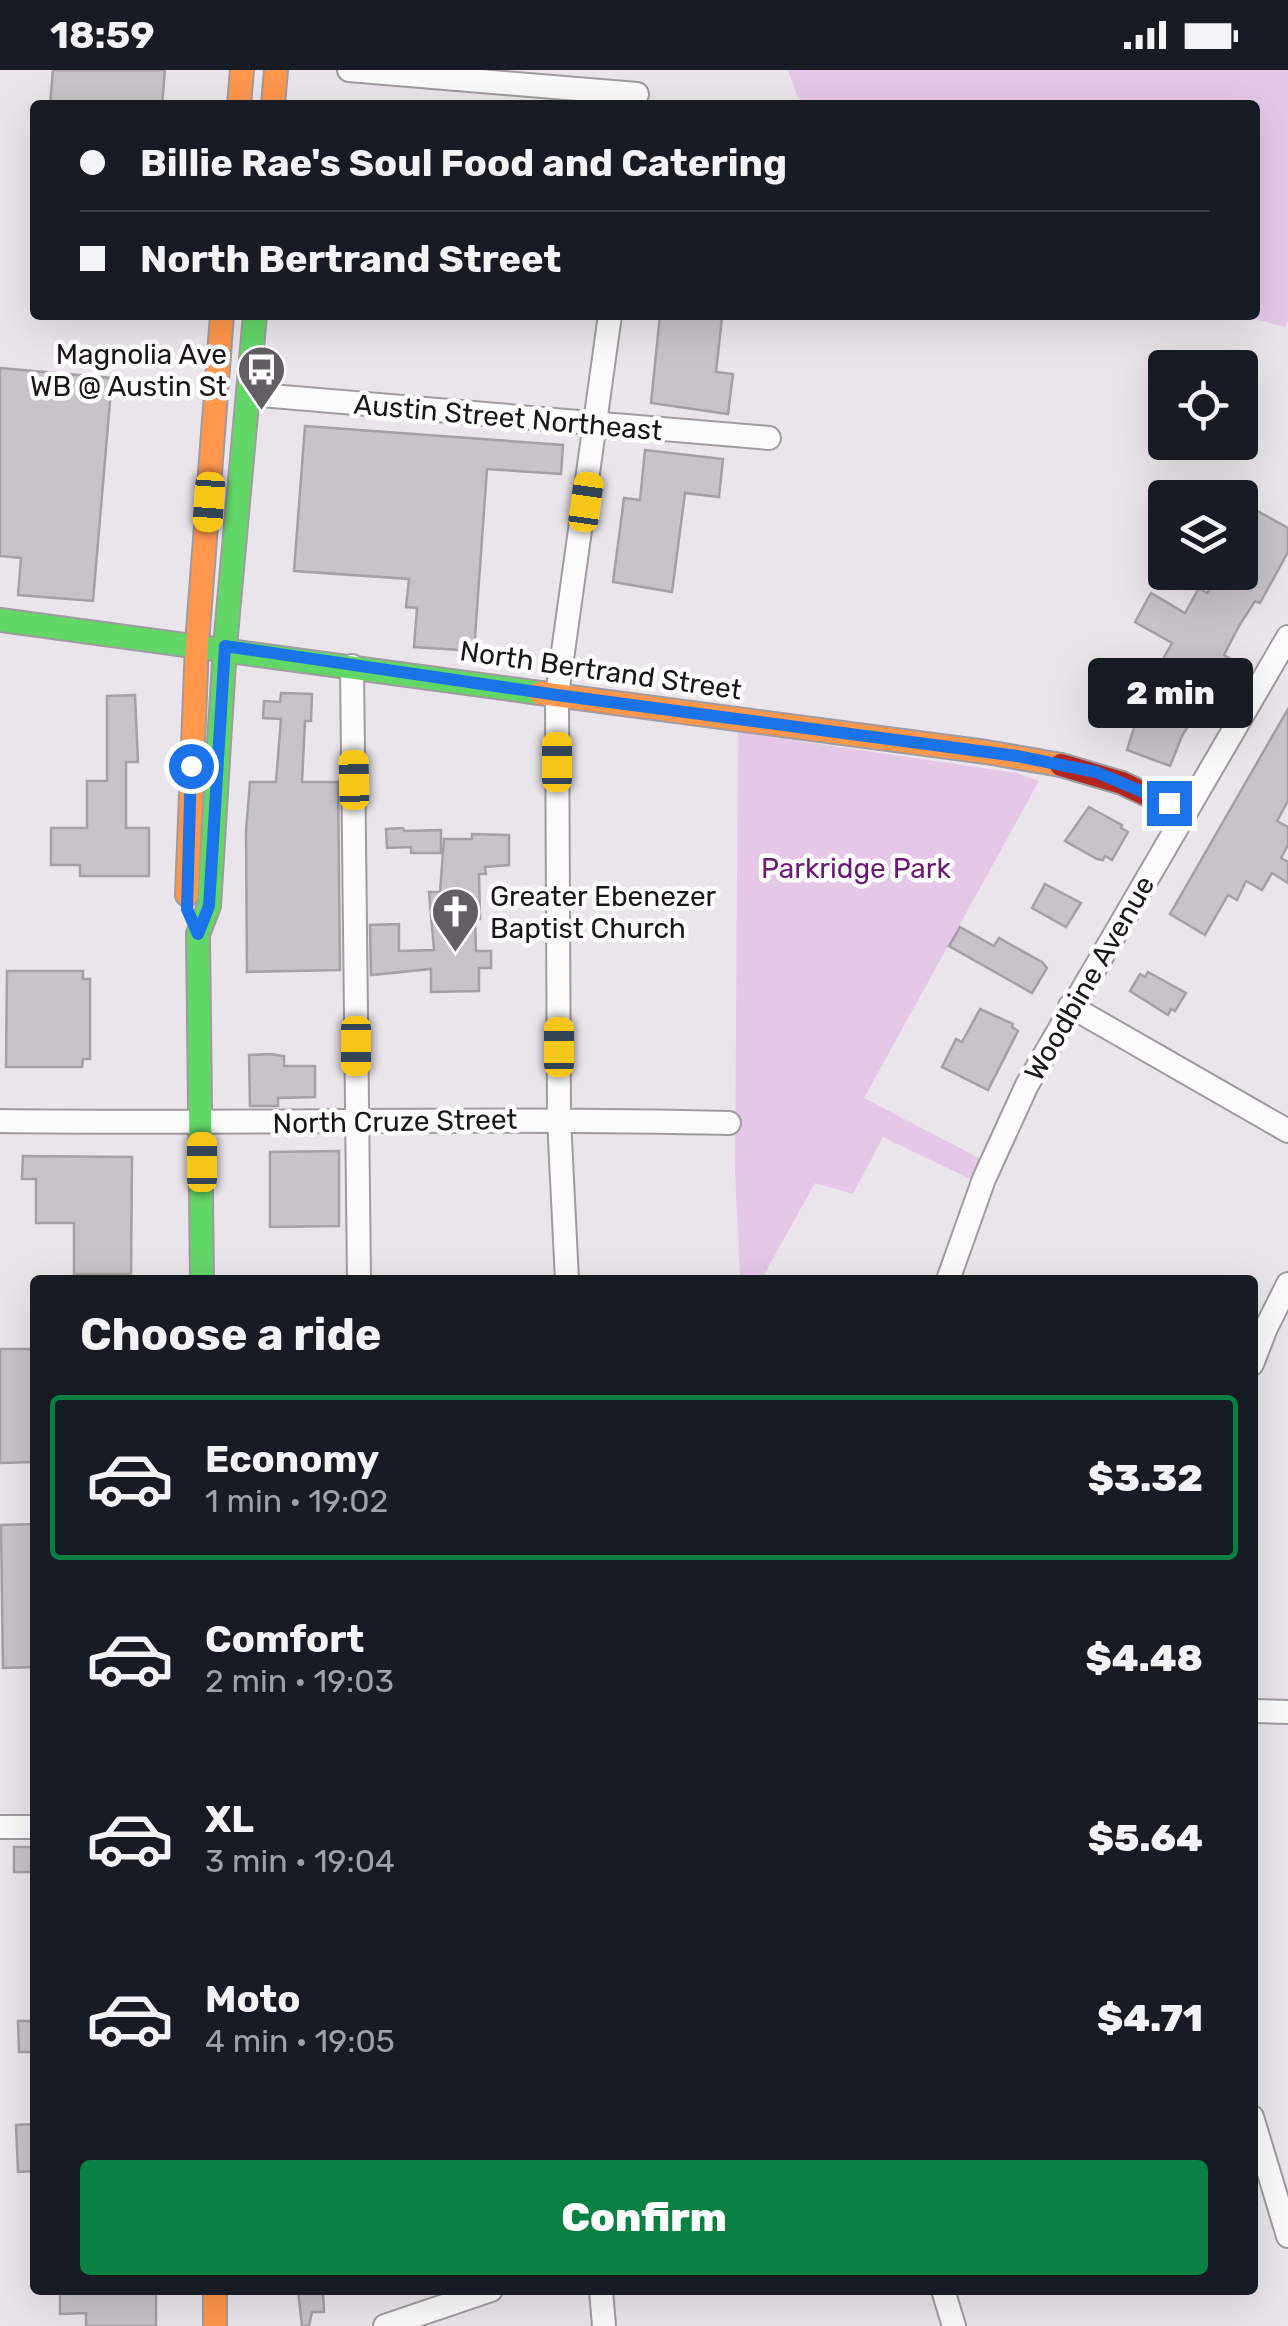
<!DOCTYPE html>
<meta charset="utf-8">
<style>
:root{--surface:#171b24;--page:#20242c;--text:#f1f3f6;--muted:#9ea1a6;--line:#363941;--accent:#0b8043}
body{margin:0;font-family:Rubik,sans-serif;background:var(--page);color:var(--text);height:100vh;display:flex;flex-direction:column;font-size:38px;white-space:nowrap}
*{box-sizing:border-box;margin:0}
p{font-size:32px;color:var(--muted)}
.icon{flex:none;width:55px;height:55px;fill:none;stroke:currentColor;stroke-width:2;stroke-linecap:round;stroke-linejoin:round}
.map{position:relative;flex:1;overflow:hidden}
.drawer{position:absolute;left:30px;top:1205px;width:1228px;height:1020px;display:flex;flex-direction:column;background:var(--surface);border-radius:10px;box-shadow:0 10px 40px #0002}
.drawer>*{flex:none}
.banner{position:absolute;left:30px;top:30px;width:1230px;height:220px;border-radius:10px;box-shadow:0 10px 40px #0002;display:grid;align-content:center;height:220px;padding:0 50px;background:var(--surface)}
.controls{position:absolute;left:1148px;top:280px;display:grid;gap:20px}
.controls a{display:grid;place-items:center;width:110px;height:110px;border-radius:10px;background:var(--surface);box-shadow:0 10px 40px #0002;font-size:50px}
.end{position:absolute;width:45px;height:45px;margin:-22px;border:12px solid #1a73e8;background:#fff;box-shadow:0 0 0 5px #fff}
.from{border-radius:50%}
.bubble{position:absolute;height:70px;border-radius:10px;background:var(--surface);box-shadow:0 10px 40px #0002;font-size:32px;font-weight:800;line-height:70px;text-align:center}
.car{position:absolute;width:30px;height:60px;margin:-30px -15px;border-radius:12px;box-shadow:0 0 8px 2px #0007;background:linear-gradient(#f5c518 24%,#345 0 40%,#f5c518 0 76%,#345 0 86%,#f5c518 0)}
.banner b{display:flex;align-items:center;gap:35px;height:95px;font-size:38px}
.banner b+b{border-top:2px solid var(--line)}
.banner i{width:25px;height:25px;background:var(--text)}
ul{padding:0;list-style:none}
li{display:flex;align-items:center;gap:30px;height:165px;margin:0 20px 15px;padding:0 30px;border:5px solid transparent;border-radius:10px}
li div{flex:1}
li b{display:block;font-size:38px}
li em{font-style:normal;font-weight:800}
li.on{border-color:var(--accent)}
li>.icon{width:90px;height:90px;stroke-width:1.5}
h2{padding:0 50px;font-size:45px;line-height:120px}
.action{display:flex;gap:20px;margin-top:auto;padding:20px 50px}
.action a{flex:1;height:115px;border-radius:10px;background:var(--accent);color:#fff;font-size:40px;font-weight:800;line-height:115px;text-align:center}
.status{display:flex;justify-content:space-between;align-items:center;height:70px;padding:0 50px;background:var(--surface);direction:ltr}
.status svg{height:28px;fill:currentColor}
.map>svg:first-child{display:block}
.green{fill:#e5c8e8}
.building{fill:#c7c3c8;stroke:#a4a0a4;stroke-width:2.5}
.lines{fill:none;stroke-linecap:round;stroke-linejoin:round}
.street-casing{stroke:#9f9b9f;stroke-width:26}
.fast-casing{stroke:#9f9b9f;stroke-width:26}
.slow-casing{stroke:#9f9b9f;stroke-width:26}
.jam-casing{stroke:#9f9b9f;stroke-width:26}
.street{stroke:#fcfbfc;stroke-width:22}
.fast{stroke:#63d668;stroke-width:22}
.slow{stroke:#ff974d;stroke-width:22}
.jam{stroke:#b3261e;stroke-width:22}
.route{stroke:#1a73e8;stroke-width:12}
.labels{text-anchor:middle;stroke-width:9;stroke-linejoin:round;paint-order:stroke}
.poi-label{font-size:28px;fill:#1a161a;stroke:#fff;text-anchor:end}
.street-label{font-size:28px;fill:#1a161a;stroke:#fff}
.park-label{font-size:28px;fill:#691a73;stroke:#fff}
</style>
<div class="status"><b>18:59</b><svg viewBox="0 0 49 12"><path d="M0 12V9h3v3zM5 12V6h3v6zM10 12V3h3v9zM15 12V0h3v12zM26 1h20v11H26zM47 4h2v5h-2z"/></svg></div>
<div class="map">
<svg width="1288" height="2256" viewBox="0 0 1288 2256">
<rect width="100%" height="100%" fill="#eae5ea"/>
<g class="green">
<polygon points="788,0 1288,0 1288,251 1285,257 1241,245 1255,245 1255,35 805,35 796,23"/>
<polygon points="738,662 1016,703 1039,711 864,1028 981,1089 972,1110 883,1067 853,1124 815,1113 761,1210 740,1205 735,1103"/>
</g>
<g class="building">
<polygon points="53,0 165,0 162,35 50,35"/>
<polygon points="660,245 722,248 716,302 733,304 728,344 651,333"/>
<polygon points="0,298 112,308 93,531 18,525 21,488 0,486"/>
<polygon points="305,356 563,375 561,404 487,399 474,581 414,577 417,538 406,537 409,509 294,501"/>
<polygon points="645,380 723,389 719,427 685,423 672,522 613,512 624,428 640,430"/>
<polygon points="1252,438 1288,458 1288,482 1260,533 1255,531 1239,556 1224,585 1229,588 1182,666 1170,696 1127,680 1142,633 1139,631 1172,573 1135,552 1151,523 1185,543 1199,518 1207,523 1222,502 1240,502 1240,460"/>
<polygon points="281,623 312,624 311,651 305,651 302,712 338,712 340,900 247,902 246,761 250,712 276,712 281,649 263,648 264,631 280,632"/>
<polygon points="135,625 138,692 126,692 126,758 149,758 149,806 80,806 80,795 51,795 51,758 87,758 87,711 107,711 107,626"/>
<polygon points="1288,639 1288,731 1277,751 1288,757 1288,775 1281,788 1288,792 1288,813 1272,803 1262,820 1246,811 1237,830 1228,825 1205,865 1170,844"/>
<polygon points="1089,737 1122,755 1121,758 1128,762 1112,790 1105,786 1103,790 1097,789 1065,771"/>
<polygon points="403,758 404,761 441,760 441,783 411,783 411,777 387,778 386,759"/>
<polygon points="472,764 509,765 509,795 485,797 486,804 479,804 480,849 475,849 476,881 491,881 491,898 479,898 479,921 431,922 431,899 371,905 370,855 399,854 399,881 434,880 429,822 440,822 444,769 472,769"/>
<polygon points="1045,814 1081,833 1066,857 1032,838"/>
<polygon points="960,857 994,876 999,868 1042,892 1047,898 1032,923 949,876"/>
<polygon points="7,901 83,901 83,909 90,909 90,989 83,989 82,997 6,997"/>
<polygon points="1148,902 1186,923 1175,941 1171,939 1168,945 1130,921 1140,904 1145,907"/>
<polygon points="980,939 1013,954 1012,957 1018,961 988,1020 942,997 956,969 962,972"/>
<polygon points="270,984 284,986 284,996 315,996 315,1027 278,1028 278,1036 250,1036 249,985"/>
<polygon points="339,1081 339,1156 270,1157 270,1082"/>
<polygon points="23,1086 132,1087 131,1204 74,1204 74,1153 36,1153 36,1109 22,1109"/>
<polygon points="0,1279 35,1279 35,1392 0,1393"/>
<polygon points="35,1454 35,1597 3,1598 1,1455"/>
<rect x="14" y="1777" width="21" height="25"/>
<polygon points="18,1951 35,1951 35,1982 19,1982"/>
<polygon points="35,2054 35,2101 18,2102 16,2055"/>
<polygon points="60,2220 156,2220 156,2256 86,2256 86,2243 60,2244"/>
<polygon points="298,2220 323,2220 324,2242 312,2242 309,2256 302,2256"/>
</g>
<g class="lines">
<defs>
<g id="street">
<polyline points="349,0 637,24"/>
<polyline points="248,324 769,368"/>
<polyline points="352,596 359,1210"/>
<polyline points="1070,936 1288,1061"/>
<path d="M0 1051C243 1054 486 1047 729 1053"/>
<polyline points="567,1210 559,1049 557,625 610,245"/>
<polyline points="948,1210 984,1109 1027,1015 1288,567"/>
<polyline points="1252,1294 1266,1258 1288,1214"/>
<polyline points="1252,1641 1288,1642"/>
<polyline points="0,1757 35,1757"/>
<polyline points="1252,2047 1288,2166"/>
<polyline points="601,2220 604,2256"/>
<polyline points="943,2220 954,2256"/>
<polyline points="385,2256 491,2220"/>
</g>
<g id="fast">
<polyline points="0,550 540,623"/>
<polyline points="202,1210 198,864 209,836 225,576 255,245"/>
</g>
<g id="slow">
<polyline points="239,35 242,0"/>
<polyline points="273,35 276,0"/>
<polyline points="540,623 986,682 1061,695"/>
<polyline points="187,825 197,574 222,245"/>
<polyline points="215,2220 215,2256"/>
</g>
<polyline id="jam" points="1061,695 1122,713 1185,743"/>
</defs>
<use href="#street" class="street-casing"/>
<use href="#fast" class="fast-casing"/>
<use href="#slow" class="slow-casing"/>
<use href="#jam" class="jam-casing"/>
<use href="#street" class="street"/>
<use href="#fast" class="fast"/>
<use href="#slow" class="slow"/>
<use href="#jam" class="jam"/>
</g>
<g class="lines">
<polyline class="route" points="191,696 187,839 198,864 209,836 225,576 557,625 1017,686 1096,702 1169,733"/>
</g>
<defs>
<symbol id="bus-pin" viewBox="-11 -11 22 30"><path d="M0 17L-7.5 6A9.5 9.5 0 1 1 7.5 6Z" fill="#635e63" stroke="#fff"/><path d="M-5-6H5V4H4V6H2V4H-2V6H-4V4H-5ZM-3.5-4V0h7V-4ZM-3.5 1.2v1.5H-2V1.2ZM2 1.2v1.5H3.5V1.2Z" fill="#fff"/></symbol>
<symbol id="church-pin" viewBox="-11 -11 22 30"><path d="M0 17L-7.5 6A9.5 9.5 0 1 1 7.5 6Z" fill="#635e63" stroke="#fff"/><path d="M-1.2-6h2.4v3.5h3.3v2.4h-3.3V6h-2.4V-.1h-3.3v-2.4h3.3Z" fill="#fff"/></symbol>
</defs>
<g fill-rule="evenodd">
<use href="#bus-pin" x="234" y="272" width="55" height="75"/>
<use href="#church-pin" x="428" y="814" width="55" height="75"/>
</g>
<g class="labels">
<g class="poi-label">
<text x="227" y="294">Magnolia Ave<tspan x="227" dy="32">WB @ Austin St</tspan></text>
<text x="490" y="836" text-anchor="start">Greater Ebenezer<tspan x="490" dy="32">Baptist Church</tspan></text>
</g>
<g class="street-label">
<text transform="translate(508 347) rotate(5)" y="10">Austin Street Northeast</text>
<text transform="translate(601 600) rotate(8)" y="10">North Bertrand Street</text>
<text transform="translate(1089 908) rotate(-60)" y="10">Woodbine Avenue</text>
<text transform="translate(395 1051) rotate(-1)" y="10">North Cruze Street</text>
</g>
<g class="park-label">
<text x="856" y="808">Parkridge Park</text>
</g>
</g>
</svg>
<div class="controls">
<a><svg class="icon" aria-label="locate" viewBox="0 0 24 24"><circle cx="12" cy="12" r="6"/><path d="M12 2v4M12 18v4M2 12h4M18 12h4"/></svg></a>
<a><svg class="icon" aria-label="layers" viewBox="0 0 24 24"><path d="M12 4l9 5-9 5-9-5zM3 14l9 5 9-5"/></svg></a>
</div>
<i class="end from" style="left:191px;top:696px"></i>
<i class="end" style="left:1169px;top:733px"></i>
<div class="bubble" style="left:1088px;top:588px;width:165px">2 min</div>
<i class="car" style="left:209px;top:432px;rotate:184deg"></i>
<i class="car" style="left:586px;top:432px;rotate:8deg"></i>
<i class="car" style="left:557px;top:692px;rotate:0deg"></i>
<i class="car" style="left:354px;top:710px;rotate:359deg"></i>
<i class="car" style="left:356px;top:976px;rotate:180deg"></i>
<i class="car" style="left:559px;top:977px;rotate:0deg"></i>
<i class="car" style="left:202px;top:1092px;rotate:0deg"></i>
<div class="banner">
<b><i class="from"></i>Billie Rae's Soul Food and Catering</b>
<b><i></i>North Bertrand Street</b>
</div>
<section class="drawer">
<h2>Choose a ride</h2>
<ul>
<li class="on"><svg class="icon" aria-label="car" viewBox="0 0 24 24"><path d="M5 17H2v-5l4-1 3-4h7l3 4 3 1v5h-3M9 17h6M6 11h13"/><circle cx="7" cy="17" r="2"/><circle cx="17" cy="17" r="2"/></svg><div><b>Economy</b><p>1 min · 19:02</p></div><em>$3.32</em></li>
<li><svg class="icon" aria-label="car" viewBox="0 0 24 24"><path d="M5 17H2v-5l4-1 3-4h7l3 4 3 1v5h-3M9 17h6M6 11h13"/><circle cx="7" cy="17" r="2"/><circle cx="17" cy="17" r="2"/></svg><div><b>Comfort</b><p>2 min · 19:03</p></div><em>$4.48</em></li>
<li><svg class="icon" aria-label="car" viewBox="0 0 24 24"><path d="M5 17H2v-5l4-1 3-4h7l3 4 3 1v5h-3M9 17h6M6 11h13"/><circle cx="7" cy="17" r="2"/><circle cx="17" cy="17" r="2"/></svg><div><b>XL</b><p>3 min · 19:04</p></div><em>$5.64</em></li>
<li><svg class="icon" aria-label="car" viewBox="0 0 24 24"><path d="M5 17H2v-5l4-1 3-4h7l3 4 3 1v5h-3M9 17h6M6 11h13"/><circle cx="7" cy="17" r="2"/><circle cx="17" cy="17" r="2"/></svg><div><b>Moto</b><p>4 min · 19:05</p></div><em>$4.71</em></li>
</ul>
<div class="action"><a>Confirm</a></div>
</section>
</div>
